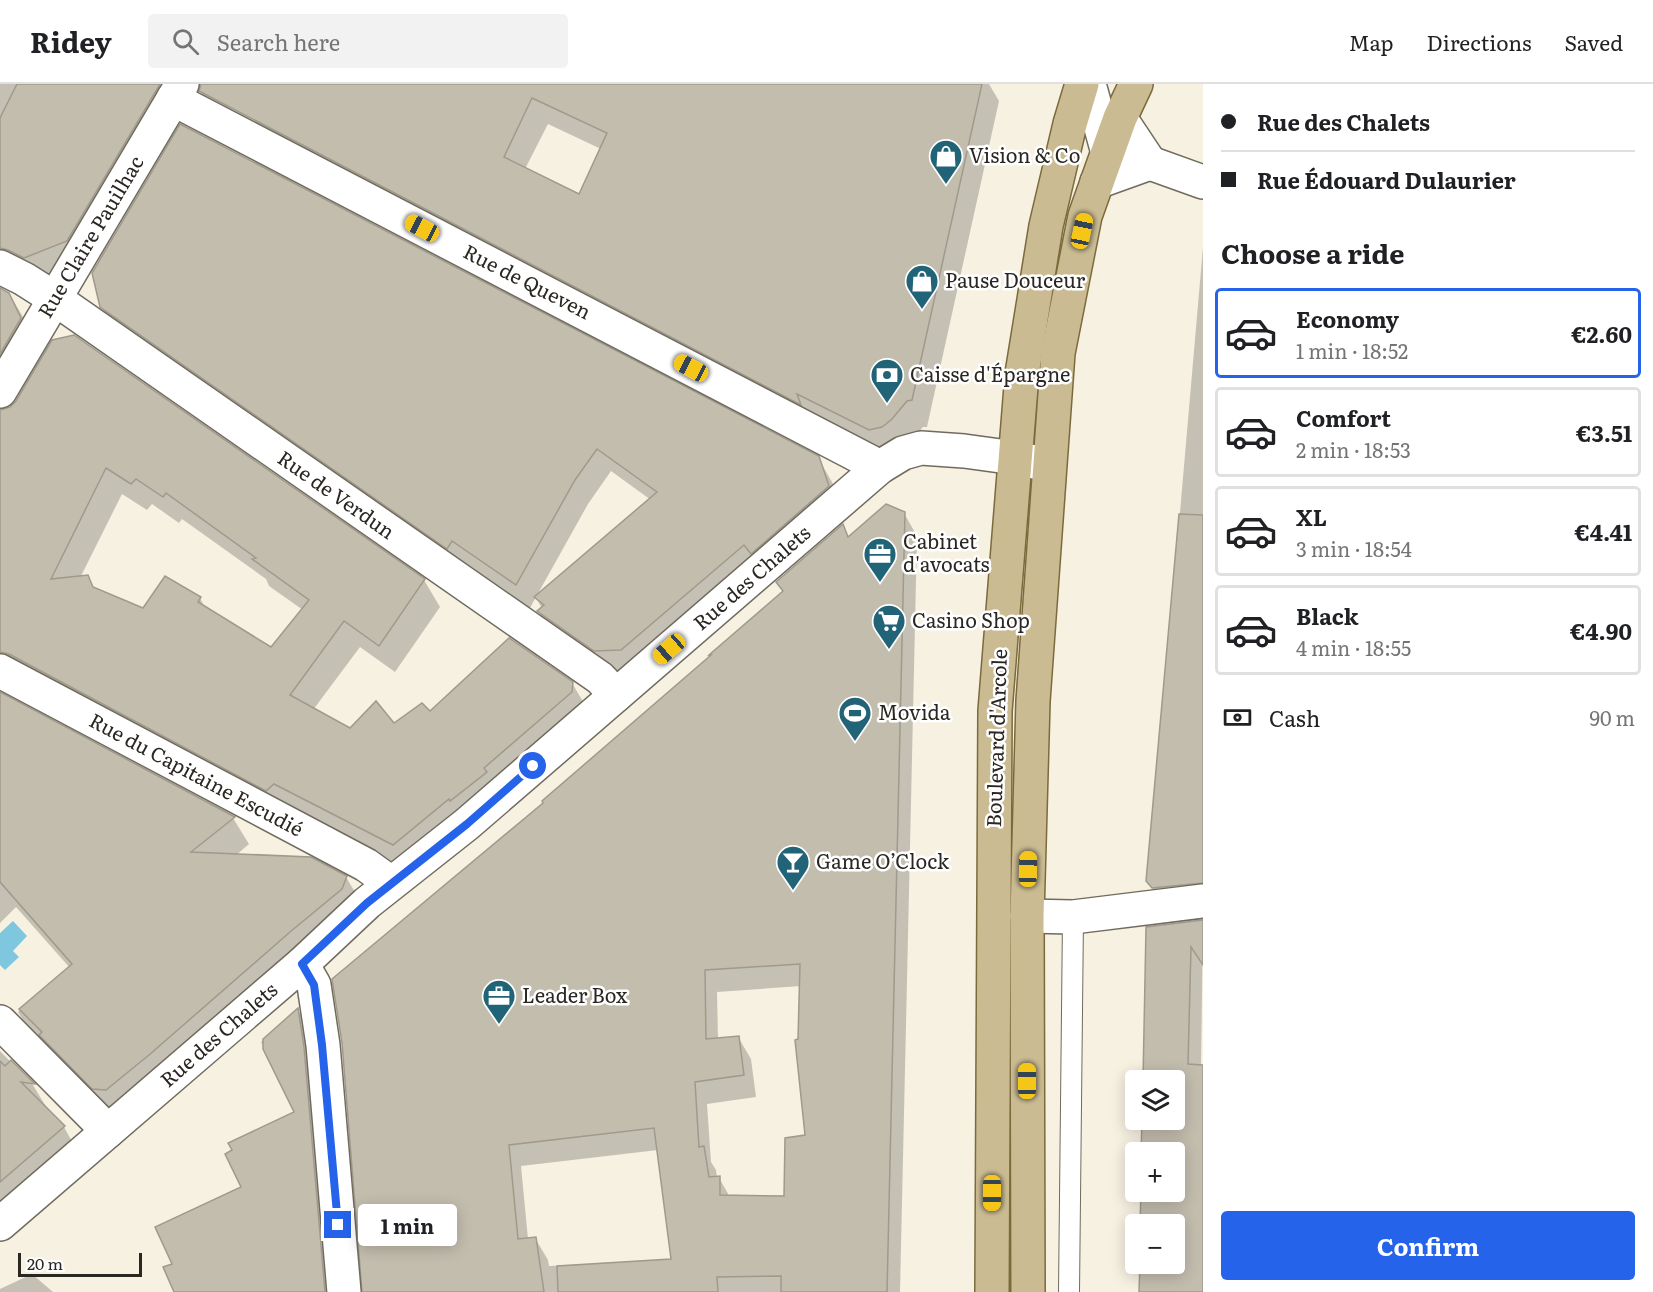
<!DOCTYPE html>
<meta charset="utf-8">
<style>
:root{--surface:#fff;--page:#f2f2f2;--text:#202124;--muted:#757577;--line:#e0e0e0;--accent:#2563eb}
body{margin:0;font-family:Literata,serif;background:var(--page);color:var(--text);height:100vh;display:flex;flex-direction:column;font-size:22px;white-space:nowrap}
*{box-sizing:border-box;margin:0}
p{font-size:20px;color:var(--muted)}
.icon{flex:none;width:33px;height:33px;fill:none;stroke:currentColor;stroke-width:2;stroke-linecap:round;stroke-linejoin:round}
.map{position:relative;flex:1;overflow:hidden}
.details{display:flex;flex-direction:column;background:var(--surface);width:450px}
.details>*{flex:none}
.top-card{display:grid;align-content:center;height:132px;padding:0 18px;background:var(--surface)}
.fabs{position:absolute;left:1125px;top:986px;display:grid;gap:12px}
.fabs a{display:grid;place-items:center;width:60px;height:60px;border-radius:6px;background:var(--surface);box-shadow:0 3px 15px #0003;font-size:30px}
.scale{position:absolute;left:18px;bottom:15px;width:124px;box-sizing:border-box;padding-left:6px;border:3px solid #2a2722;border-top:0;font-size:16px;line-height:21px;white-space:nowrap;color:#2a2722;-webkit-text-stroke:4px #fff;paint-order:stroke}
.end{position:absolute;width:27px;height:27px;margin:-14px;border:8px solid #2563eb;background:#fff;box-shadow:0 0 0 3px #fff}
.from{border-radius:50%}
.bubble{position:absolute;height:42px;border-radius:6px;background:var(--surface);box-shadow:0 3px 15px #0003;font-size:20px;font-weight:700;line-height:42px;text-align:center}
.car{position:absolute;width:18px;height:36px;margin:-18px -9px;border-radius:8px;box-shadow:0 0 4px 2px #0007;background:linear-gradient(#f5c518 24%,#345 0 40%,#f5c518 0 76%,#345 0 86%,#f5c518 0)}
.top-card b{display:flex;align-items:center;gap:21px;height:57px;font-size:22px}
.top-card b+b{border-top:2px solid var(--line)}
.top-card i{width:15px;height:15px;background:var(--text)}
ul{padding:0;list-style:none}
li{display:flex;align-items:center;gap:18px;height:90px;margin:0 12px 9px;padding:0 6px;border:3px solid var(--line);border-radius:6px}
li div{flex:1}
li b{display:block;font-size:22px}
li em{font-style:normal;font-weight:700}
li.selected{border-color:var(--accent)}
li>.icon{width:54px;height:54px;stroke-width:1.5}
h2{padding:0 18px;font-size:27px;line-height:72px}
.pay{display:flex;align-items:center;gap:15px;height:66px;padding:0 18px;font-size:22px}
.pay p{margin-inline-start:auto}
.primary-button{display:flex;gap:12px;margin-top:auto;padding:12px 18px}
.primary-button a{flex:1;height:69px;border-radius:6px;background:var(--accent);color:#fff;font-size:24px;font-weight:700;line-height:69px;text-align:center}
header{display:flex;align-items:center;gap:36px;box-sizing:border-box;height:84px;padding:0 30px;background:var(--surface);border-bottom:2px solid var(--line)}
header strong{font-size:28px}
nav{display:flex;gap:33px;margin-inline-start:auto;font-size:21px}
.search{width:420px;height:54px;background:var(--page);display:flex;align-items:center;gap:15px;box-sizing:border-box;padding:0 21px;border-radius:6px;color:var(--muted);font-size:22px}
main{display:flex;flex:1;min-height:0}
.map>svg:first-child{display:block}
.water{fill:#7ec7df}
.shadow{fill:#0003;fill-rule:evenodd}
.building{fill:#c3bdae;stroke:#9f9a8c;stroke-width:1.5;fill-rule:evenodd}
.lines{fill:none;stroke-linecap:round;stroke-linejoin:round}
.service-casing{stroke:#706b5e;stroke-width:22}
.minor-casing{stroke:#706b5e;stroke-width:36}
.tertiary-casing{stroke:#706b5e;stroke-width:36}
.primary-casing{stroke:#7b6a3c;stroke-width:36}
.service{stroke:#fff;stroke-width:20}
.minor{stroke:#fff;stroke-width:33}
.tertiary{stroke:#fff;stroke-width:33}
.primary{stroke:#cabb92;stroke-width:33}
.route{stroke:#2563eb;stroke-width:8}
.labels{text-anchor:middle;stroke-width:5;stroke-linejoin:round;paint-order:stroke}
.poi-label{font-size:20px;fill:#2a2722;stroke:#fff;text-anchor:start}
.street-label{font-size:20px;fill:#2a2722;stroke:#fff}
</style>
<header>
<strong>Ridey</strong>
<div class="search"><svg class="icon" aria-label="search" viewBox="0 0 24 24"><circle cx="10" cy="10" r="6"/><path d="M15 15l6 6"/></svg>Search here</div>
<nav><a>Map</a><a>Directions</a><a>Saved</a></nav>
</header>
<main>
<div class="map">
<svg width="1203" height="1208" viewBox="0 0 1203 1208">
<rect width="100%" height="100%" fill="#f7f1e2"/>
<polygon class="water" points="13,837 27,852 13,867 19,873 5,886 0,881 0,849"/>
<g class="shadow">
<path d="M0 0H989L999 17 927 343H923L907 362 886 372 216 34 201 8H198L188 11 82 184 41 201 0 199ZM548 40 601 65 579 112 525 85Z"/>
<polygon points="1203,163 1203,823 1162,821 1148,797"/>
<polygon points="0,206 10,211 26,238 0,322"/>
<path d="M101 222 818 374 832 398 842 426 635 589 609 590 553 551 539 528 542 525 536 513 530 524 466 479 461 487 115 247ZM611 387 651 416 536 513 588 420Z"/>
<path d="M74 252 424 496 440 523 395 588 360 563 313 626 350 646 393 641 430 629 572 599 588 626 409 787 290 726 0 603V327L10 324ZM122 410 147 426 152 420 179 439 182 435 266 495 269 502 303 526 271 565 205 524 200 514 144 525 94 505 87 493 80 494Z"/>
<path d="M904 429 917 452 900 1208H364L545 720 783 508 778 498 843 442 849 453ZM801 902 799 957 807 1053 785 1113H730L719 1094H717L716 1086 711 1078 707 1020 756 1013 751 975 738 953 718 955 717 908ZM658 1066 673 1176 549 1182 548 1176 535 1154 528 1155 521 1082Z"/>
<polygon points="0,610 233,734 249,760 235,772 346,793 362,820 109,1031 34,955 18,928 70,884 16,823 0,839"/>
<polygon points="1203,837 1201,982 1203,982 1203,1208 1141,1208 1142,1179 1174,1179 1174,1140 1143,1140 1143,1107 1174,1107 1174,1068 1144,1068 1144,1035 1174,1035 1174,996 1145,996 1148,844"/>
<polygon points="298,926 310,948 335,1208 176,1208 174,1181 243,1104 296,1029 261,958"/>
<polygon points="0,967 33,1001 48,1026 46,1026 64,1043 79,1070 0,1138"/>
<polygon points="32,1190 53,1208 0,1208 0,1205"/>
</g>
<g class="building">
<polygon points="17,0 160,0 67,157 24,174 8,166 0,164 0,34"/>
<path d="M201 0H982L912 316 907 317 892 335 886 340 882 343 869 346 797 310 801 321 199 7ZM532 14 607 49 579 110 504 73Z"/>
<polygon points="180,40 819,372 829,402 751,470 744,461 621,566 594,567 537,527 544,521 534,513 657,408 597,365 575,396 516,501 452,457 447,465 100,223 92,189"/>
<polygon points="0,204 9,209 21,234 0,270"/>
<path d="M74 251 425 495 379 562 344 537 290 611 350 644 376 617 394 639 422 619 430 627 509 554 573 598 572 608 484 684 487 688 450 717 449 715 393 761 274 700 266 707 9 570 0 568V326L10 323 16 317 52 256ZM106 384 131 400 136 395 163 413 166 409 256 474 252 475 309 516 271 563 198 518 201 513 165 492 143 524 93 503 88 491 51 495Z"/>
<path d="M886 420 905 428 887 1208H781V1192L717 1193 718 1208H558L557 1182 671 1175 654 1044 509 1061 518 1155 536 1153 544 1208H362L342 959 332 895 543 719 542 717 711 571H709L783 507 776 498 843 440 848 453ZM800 880 798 955 795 956 805 1051 785 1054 784 1112 720 1111V1092L709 1093 704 1062 699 1063 695 998 744 991 739 952 706 955 705 886Z"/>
<polygon points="1179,430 1203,431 1203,799 1152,804 1146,797"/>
<polygon points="0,608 235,733 191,768 311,773 347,792 342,805 290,848 149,971 106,1006 92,1005 39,951 42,948 19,925 72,880 0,798"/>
<polygon points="1203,836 1203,881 1191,863 1188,980 1203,981 1203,1208 1139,1208 1140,1179 1174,1179 1174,1140 1140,1140 1141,1107 1174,1107 1174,1068 1141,1068 1142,1035 1174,1035 1174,996 1143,996 1146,843"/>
<polygon points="298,924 304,963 325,1208 174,1208 163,1183 172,1180 155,1143 241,1103 225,1070 232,1066 228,1059 294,1028 263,965 263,955"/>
<polygon points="11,976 35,1000 21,998 65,1042 0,1098 0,977 5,982"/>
</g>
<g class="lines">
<defs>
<polyline id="service" points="1069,1208 1073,833"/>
<g id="minor">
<polyline points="173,15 880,383"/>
<polyline points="1120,34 1150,79"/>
<polyline points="1150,79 1203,98"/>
<polyline points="1097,98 1150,79"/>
<polyline points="0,183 24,195 54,214 600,594 616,611"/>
<polyline points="0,307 182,0"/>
<polyline points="0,587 366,781 391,799"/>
<polyline points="1027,832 1073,833 1203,817"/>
<polyline points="302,880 314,901 323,961 344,1208"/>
<polyline points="0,938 108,1047"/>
<polyline points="0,1140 302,880 367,819 467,740 880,383 903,369 921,364 964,367 1015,374 1044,380"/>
</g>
<polyline id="tertiary" points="1089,0 1108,69"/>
<g id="primary">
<polyline points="992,1208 995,627 1022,290 1046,142 1070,40 1082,0"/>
<polyline points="1028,1208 1027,832 1033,617 1058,269 1085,132 1120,34 1136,0"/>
</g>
</defs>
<use href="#service" class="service-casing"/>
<use href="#minor" class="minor-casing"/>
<use href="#tertiary" class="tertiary-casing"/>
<use href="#primary" class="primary-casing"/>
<use href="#service" class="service"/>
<use href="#minor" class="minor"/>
<use href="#tertiary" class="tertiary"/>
<use href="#primary" class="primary"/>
</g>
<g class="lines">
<polyline class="route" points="338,1141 322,961 314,901 302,880 367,819 467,740 533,682"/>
</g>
<defs>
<symbol id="shop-pin" viewBox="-11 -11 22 30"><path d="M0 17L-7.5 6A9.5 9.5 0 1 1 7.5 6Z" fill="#216377" stroke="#fff"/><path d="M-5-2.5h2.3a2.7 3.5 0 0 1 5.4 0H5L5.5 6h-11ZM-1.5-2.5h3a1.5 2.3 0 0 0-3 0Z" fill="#fff"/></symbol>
<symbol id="bank-pin" viewBox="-11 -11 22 30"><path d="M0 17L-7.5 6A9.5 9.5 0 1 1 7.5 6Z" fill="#216377" stroke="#fff"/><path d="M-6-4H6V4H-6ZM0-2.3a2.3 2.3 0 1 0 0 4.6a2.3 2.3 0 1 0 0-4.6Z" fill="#fff"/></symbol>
<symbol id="office-pin" viewBox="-11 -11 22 30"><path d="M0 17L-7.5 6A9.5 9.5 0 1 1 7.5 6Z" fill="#216377" stroke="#fff"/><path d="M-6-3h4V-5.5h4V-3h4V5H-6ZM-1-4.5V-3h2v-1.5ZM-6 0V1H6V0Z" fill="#fff"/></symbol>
<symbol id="supermarket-pin" viewBox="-11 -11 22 30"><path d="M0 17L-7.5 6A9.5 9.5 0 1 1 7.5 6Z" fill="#216377" stroke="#fff"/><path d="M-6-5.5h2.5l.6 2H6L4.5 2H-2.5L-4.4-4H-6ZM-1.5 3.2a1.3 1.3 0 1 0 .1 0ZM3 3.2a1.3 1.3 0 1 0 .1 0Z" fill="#fff"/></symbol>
<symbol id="stadium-pin" viewBox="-11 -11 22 30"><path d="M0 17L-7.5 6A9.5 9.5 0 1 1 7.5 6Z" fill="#216377" stroke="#fff"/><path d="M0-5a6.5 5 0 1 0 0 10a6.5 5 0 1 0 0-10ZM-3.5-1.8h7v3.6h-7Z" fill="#fff"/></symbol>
<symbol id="bar-pin" viewBox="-11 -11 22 30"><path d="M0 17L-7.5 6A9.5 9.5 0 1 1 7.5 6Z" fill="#216377" stroke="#fff"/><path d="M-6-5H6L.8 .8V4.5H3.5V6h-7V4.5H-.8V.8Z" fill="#fff"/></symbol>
</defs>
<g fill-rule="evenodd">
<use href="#shop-pin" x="927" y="53" width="38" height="52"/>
<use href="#shop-pin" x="903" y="178" width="38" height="52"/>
<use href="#bank-pin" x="868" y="272" width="38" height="52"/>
<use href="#office-pin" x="861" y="451" width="38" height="52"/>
<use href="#supermarket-pin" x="870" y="518" width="38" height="52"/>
<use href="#stadium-pin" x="836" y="610" width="38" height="52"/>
<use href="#bar-pin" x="774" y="759" width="38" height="52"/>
<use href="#office-pin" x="480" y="893" width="38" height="52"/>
</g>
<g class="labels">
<g class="poi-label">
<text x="969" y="79">Vision &amp; Co</text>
<text x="945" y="204">Pause Douceur</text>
<text x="910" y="298">Caisse d'Épargne</text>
<text x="903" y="465">Cabinet<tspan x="903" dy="23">d'avocats</tspan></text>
<text x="912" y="544">Casino Shop</text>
<text x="878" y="636">Movida</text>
<text x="816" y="785">Game O’Clock</text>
<text x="522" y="919">Leader Box</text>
</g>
<g class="street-label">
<text transform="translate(91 153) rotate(-59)" y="7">Rue Claire Pauilhac</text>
<text transform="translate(527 198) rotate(27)" y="7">Rue de Queven</text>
<text transform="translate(336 411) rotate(35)" y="7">Rue de Verdun</text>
<text transform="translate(752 494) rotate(-41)" y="7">Rue des Chalets</text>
<text transform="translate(997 654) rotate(-88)" y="7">Boulevard d'Arcole</text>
<text transform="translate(196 691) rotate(28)" y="7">Rue du Capitaine Escudié</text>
<text transform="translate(219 951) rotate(-41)" y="7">Rue des Chalets</text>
</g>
</g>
</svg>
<div class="fabs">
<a><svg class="icon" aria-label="layers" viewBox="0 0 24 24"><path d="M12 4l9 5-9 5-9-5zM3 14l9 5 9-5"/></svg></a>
<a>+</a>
<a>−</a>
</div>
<div class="scale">20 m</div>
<i class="end from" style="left:533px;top:682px"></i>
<i class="end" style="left:338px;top:1141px"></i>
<div class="bubble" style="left:358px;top:1120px;width:99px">1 min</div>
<i class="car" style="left:422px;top:144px;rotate:298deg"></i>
<i class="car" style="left:1082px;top:147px;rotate:12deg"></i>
<i class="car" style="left:691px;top:284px;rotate:298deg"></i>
<i class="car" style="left:669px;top:565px;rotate:229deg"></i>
<i class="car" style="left:1028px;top:785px;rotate:1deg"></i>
<i class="car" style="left:1027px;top:997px;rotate:0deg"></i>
<i class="car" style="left:992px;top:1109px;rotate:180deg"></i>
</div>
<section class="details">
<div class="top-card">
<b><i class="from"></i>Rue des Chalets</b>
<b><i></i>Rue Édouard Dulaurier</b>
</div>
<h2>Choose a ride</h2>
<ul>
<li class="selected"><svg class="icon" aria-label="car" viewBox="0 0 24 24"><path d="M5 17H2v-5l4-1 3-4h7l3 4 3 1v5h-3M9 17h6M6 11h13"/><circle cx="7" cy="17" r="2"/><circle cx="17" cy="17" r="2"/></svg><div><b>Economy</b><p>1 min · 18:52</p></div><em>€2.60</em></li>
<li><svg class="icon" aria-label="car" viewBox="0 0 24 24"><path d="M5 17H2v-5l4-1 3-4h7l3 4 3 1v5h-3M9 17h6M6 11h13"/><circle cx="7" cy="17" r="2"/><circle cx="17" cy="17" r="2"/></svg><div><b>Comfort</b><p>2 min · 18:53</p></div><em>€3.51</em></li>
<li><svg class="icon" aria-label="car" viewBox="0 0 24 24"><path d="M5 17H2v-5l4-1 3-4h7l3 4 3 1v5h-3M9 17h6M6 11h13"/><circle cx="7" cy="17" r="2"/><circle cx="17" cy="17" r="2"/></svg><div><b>XL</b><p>3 min · 18:54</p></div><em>€4.41</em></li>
<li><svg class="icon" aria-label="car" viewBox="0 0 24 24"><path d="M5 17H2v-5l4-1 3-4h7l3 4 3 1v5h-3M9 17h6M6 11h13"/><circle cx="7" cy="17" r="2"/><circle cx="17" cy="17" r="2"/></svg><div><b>Black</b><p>4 min · 18:55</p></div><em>€4.90</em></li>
</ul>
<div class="pay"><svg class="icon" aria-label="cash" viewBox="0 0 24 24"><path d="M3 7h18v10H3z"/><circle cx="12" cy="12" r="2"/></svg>Cash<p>90 m</p></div>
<div class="primary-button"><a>Confirm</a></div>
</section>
</main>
